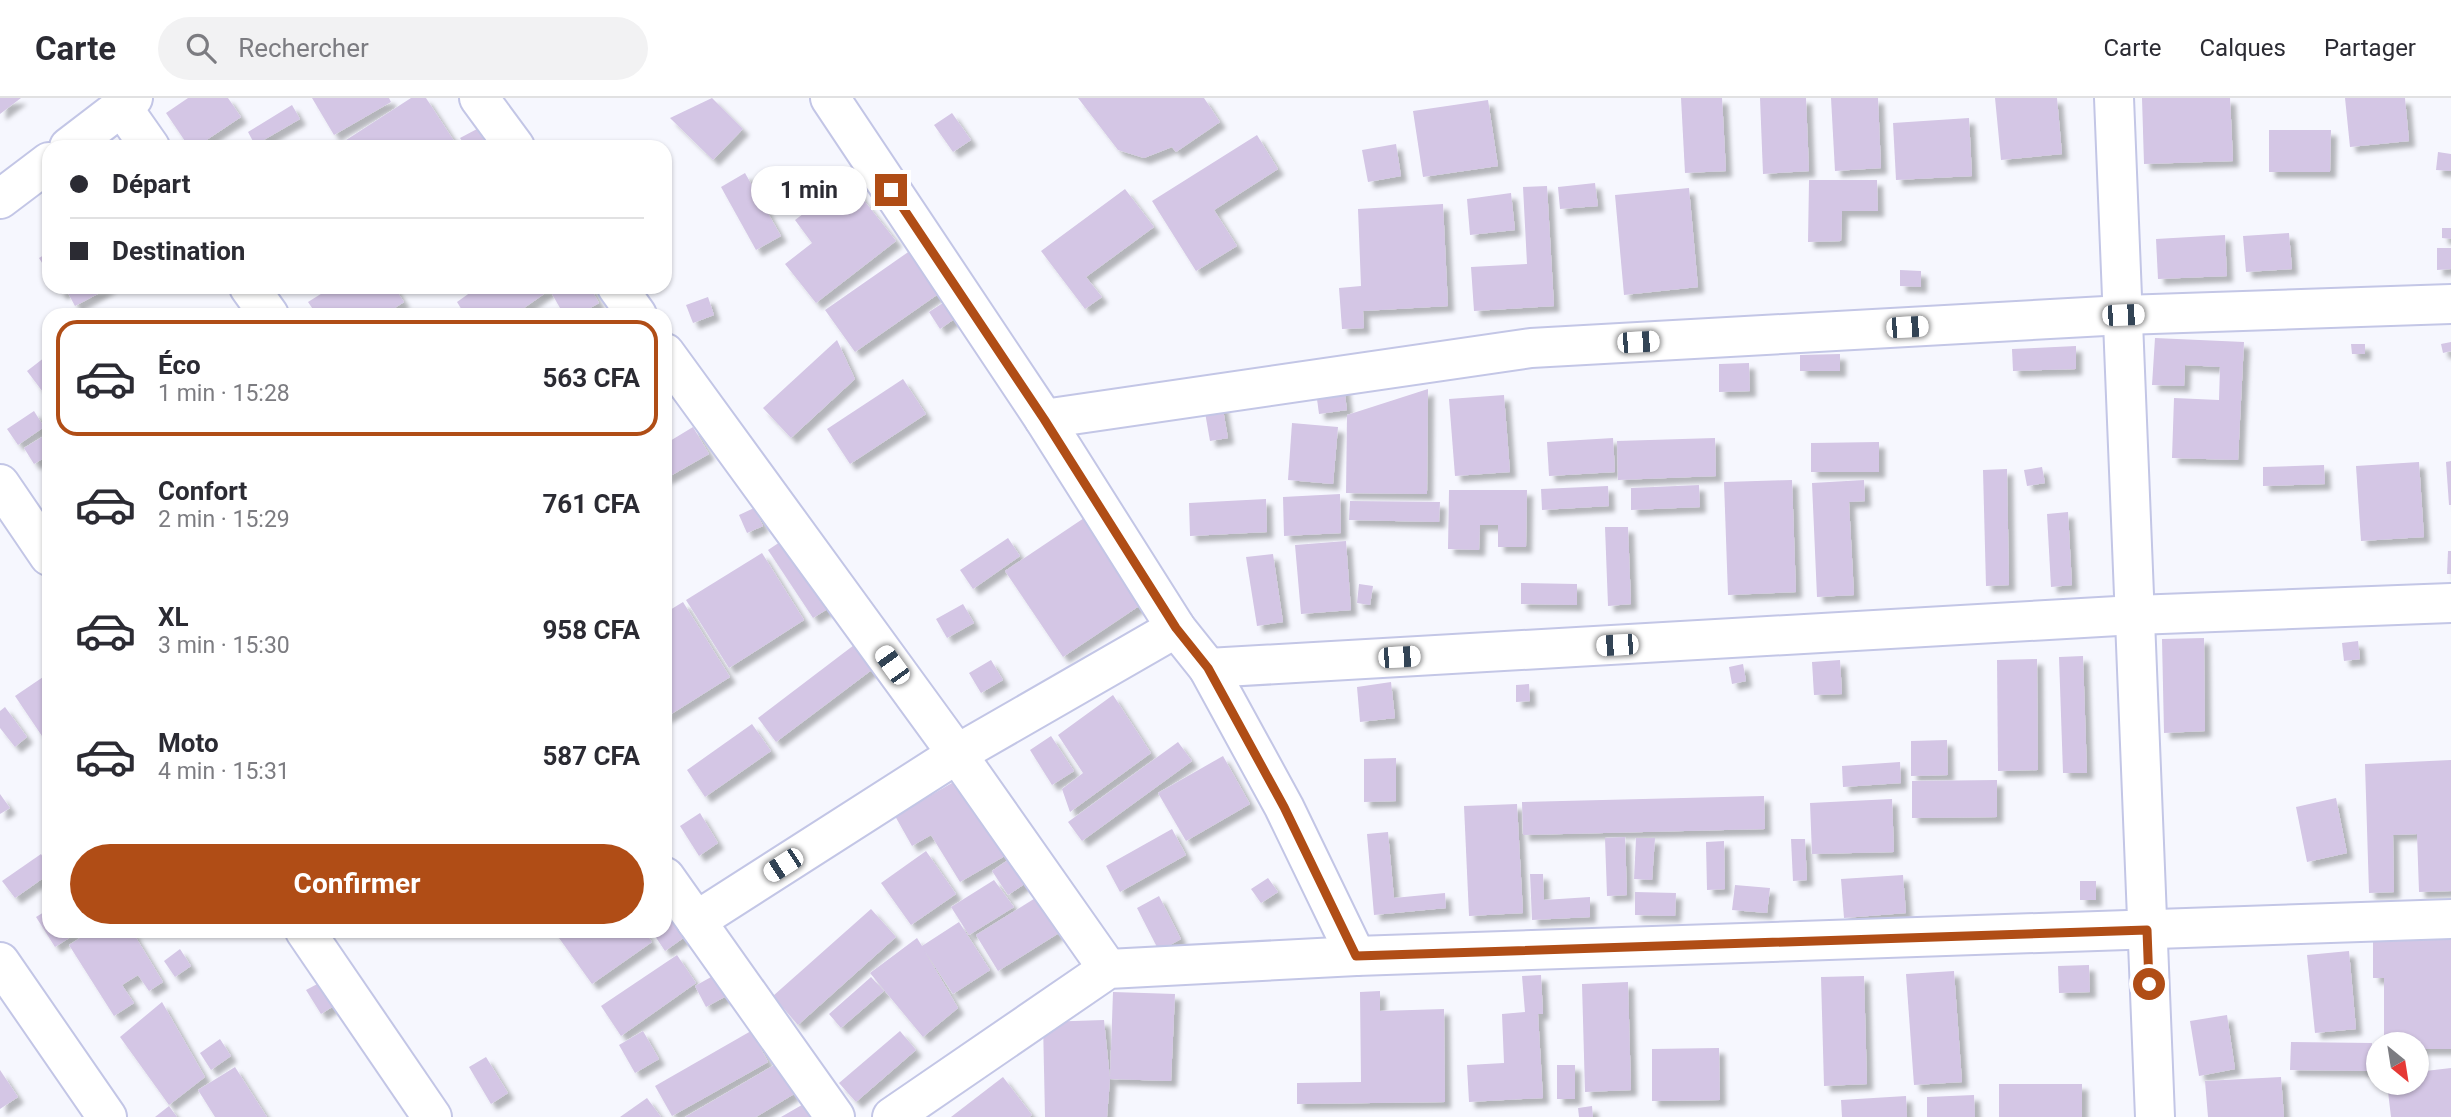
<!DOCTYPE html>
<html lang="fr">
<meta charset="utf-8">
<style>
:root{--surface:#fff;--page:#f2f2f3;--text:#2b2b33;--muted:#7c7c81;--line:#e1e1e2;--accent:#b04d16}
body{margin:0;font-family:Roboto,sans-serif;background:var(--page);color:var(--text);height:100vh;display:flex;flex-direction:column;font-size:26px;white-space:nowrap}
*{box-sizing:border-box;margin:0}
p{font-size:23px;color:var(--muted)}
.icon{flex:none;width:38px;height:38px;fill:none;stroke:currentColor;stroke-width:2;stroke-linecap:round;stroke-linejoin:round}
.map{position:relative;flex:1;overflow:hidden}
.panel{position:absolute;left:42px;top:210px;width:630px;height:630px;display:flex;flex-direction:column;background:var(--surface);border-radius:21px;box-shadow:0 2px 5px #0004}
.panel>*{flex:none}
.guide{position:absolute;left:42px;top:42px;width:630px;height:154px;border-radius:21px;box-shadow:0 2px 5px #0004;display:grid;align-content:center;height:154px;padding:0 28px;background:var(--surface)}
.needle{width:46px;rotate:150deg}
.tools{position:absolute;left:2366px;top:934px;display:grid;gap:14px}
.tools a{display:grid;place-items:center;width:63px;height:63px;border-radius:50%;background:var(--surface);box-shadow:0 2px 5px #0004;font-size:35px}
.end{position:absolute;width:32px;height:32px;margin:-16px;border:9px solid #b04d16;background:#fff;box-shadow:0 0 0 4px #fff}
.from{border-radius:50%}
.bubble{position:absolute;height:49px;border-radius:24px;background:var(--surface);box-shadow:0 2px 5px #0004;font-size:23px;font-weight:700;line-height:49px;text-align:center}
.car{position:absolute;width:21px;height:42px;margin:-21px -10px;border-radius:9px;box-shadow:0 0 5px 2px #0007;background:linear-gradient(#fff 24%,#345 0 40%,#fff 0 76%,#345 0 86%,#fff 0)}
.guide b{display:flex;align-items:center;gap:24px;height:66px;font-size:26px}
.guide b+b{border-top:2px solid var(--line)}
.guide i{width:18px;height:18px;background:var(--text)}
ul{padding:12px 0 0;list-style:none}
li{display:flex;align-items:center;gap:21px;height:116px;margin:0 14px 10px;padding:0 14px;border:4px solid transparent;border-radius:21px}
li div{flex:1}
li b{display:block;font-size:26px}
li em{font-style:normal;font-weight:700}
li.active{border-color:var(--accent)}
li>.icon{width:63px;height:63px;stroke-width:1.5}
.primary-button{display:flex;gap:14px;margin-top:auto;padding:14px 28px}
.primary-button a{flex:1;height:80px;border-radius:42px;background:var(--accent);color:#fff;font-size:28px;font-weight:700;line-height:80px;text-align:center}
header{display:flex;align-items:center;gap:42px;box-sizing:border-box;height:98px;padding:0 35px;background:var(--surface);border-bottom:2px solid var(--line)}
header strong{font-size:33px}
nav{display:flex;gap:38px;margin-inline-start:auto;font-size:24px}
.search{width:490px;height:63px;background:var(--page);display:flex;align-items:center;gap:18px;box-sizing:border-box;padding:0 24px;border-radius:38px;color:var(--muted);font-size:26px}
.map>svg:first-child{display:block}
.building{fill:#d4c6e5;filter:url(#shadow)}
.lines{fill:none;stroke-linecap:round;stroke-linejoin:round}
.street-casing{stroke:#c3c6e6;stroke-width:42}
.street{stroke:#fff;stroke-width:38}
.route{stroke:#b04d16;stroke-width:9}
</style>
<header>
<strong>Carte</strong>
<div class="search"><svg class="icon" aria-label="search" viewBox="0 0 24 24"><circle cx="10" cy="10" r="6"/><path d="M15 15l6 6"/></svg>Rechercher</div>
<nav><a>Carte</a><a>Calques</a><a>Partager</a></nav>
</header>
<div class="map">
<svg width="2451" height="1019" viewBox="0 0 2451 1019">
<defs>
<filter id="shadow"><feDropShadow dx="6" dy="6" stdDeviation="2" flood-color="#0004"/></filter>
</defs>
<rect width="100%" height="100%" fill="#f6f7fe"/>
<g class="building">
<polygon points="0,0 21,0 0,16"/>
<polygon points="188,0 228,0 241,19 196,49 189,49 166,15"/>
<polygon points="312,0 389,0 391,4 334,37"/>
<polygon points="411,0 426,0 458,49 346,49 343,44"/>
<polygon points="712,0 743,31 713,62 670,20"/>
<polygon points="1078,0 1204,0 1220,24 1176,54 1172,49 1144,60 1118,52"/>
<polygon points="1681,0 1722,0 1726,73 1685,75"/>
<polygon points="1760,0 1806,0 1809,73 1763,76"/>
<polygon points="1831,0 1878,0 1881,70 1835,73"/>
<polygon points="1995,0 2057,0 2062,56 2001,62"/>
<polygon points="2142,0 2230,0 2233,63 2144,66"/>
<polygon points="2345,0 2405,0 2409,43 2350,49"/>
<polygon points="1488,2 1498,68 1423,79 1413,13"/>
<polygon points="292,7 300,21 255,47 248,34"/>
<polygon points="952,15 971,42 953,54 934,27"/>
<polygon points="1969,20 1972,78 1896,82 1893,25"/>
<polygon points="477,31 488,49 466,49 460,40"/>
<polygon points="2269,32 2331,32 2330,74 2269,74"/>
<polygon points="1257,37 1278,71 1214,112 1237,148 1196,173 1152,103"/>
<polygon points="1396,46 1401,78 1368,84 1362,52"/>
<polygon points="2438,54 2451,56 2451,73 2436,72"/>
<polygon points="745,75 781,138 756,152 721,89"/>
<polygon points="848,82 896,143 816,205 785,166 812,145 795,122"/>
<polygon points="1809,82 1877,82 1878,113 1842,113 1841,143 1808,144"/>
<polygon points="1595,85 1598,108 1560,111 1558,89"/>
<polygon points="1547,88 1554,208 1474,213 1471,169 1527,166 1523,89"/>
<polygon points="1689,90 1698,189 1624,197 1615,97"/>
<polygon points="1125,91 1154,129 1086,179 1102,199 1085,211 1041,153"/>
<polygon points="1511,95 1515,132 1470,137 1467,101"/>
<polygon points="1443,106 1448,208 1363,213 1364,230 1342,231 1339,190 1361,188 1358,111"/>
<polygon points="2442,130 2451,130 2451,141 2442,140"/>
<polygon points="2289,135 2292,171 2246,174 2243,138"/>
<polygon points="2225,137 2227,178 2158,181 2156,141"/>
<polygon points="914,150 944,192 855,254 825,212"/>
<polygon points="2437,150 2451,150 2451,171 2437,172"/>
<polygon points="49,154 49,176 39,160"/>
<polygon points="1900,172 1921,173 1921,189 1900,188"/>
<polygon points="57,189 72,189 61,196"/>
<polygon points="80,189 111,189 75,208 68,195"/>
<polygon points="332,189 394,189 404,204 384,217 317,217 308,204"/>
<polygon points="478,189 554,189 514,217 465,217 457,204"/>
<polygon points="563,189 590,189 599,205 578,217 564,217 552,196"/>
<polygon points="708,199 714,217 693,225 686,207"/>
<polygon points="952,199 963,215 940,231 929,214"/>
<polygon points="2155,240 2244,244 2238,362 2172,360 2174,300 2219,302 2220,269 2185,267 2184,288 2152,287"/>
<polygon points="837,242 855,281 791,340 763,310"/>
<polygon points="2451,244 2451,253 2443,255 2441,246"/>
<polygon points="2351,246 2365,246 2365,256 2352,256"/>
<polygon points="2076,248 2076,271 2013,273 2012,251"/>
<polygon points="49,256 49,302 27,273"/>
<polygon points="1840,256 1840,273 1800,273 1800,257"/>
<polygon points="1749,265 1750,293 1719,294 1719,266"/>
<polygon points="903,281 926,316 850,366 827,331"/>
<polygon points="1343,282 1347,312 1319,316 1315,286"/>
<polygon points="1428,291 1427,396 1346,395 1347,317"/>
<polygon points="1504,297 1510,374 1455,378 1449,301"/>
<polygon points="1221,300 1228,340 1210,343 1203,303"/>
<polygon points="34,313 44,329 18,347 7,331"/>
<polygon points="1292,325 1338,329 1333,386 1288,382"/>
<polygon points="693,329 709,356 665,381 665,346"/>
<polygon points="47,336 49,339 49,357 34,366 24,350"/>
<polygon points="1613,340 1615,374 1549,378 1547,344"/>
<polygon points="1715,340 1716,378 1618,382 1617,343"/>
<polygon points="1879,344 1879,374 1811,374 1811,345"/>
<polygon points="2451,363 2451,407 2449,407 2446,364"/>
<polygon points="2419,364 2424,439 2361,443 2356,368"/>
<polygon points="2324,367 2325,386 2263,388 2263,369"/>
<polygon points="2042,369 2045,385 2027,388 2024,372"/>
<polygon points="2007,371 2009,487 1986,488 1983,372"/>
<polygon points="1792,382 1796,494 1728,497 1724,384"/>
<polygon points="1864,382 1865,403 1849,404 1854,497 1817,499 1812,385"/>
<polygon points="1699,387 1700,409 1631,412 1631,390"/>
<polygon points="1608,388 1609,408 1542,412 1541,391"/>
<polygon points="1449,392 1527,392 1526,449 1498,449 1498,427 1480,427 1479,452 1448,451"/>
<polygon points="1340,396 1341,435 1284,438 1283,399"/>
<polygon points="1266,401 1267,434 1190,438 1189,405"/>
<polygon points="1350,403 1440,404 1439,424 1349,422"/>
<polygon points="754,410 763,428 747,435 739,417"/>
<polygon points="2068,414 2072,487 2051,489 2047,416"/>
<polygon points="1087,418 1145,504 1063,559 1005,473"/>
<polygon points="1605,429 1628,429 1631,506 1608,508"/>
<polygon points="1008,440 1020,458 973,491 960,472"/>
<polygon points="783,442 829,510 813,520 768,452"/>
<polygon points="1346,443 1351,512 1301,516 1295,447"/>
<polygon points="2448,453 2451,453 2451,476 2447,476"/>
<polygon points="762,455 804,522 729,570 686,502"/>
<polygon points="1273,456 1283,524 1257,528 1246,459"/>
<polygon points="1521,485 1577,486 1577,507 1521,506"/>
<polygon points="1359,486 1373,488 1370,507 1357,505"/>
<polygon points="683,504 730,579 665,620 665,515"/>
<polygon points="963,506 974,525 947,540 936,521"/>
<polygon points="2204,540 2205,633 2164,635 2162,541"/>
<polygon points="2358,543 2360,561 2344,563 2342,545"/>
<polygon points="858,544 877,568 776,644 758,620"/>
<polygon points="2083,558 2087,675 2063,675 2059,559"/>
<polygon points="2037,561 2038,672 1998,673 1997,562"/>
<polygon points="991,562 1003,582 981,595 969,575"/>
<polygon points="1840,562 1842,596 1814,597 1812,564"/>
<polygon points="1743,566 1746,583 1732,586 1729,569"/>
<polygon points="49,575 49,642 46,644 15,598"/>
<polygon points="1391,584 1395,620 1360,624 1357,589"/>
<polygon points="1529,586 1530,603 1516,604 1516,587"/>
<polygon points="1113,597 1151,655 1070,714 1062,691 1083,675 1058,637"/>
<polygon points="5,609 27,639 15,649 0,630 0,613"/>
<polygon points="752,626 771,653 705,699 687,672"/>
<polygon points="1051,638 1074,673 1052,687 1030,652"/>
<polygon points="1947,642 1948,677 1911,678 1911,643"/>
<polygon points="1178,644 1192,663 1082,743 1068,724"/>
<polygon points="1223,658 1250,706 1186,743 1158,695"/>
<polygon points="1396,660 1396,703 1364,704 1364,661"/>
<polygon points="2451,662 2451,793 2419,794 2417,736 2393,737 2394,794 2369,795 2365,666"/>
<polygon points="1900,664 1901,685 1843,689 1842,668"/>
<polygon points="964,678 1010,755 960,784 931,737 912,748 895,718"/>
<polygon points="1997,682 1997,719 1912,720 1912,683"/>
<polygon points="0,696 10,710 0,716"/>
<polygon points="1764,698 1765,731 1523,737 1522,704"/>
<polygon points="2336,700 2347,755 2307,764 2296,709"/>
<polygon points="1892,701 1894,754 1812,756 1810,705"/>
<polygon points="1517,706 1523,815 1469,818 1464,708"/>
<polygon points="700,715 718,745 699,758 680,728"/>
<polygon points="1172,731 1186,757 1120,794 1106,768"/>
<polygon points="1388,734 1394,800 1445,795 1446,810 1374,817 1367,736"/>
<polygon points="1625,739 1627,797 1607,798 1605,740"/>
<polygon points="1636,740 1655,740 1652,782 1634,781"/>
<polygon points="1791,741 1805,741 1807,782 1793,783"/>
<polygon points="1724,743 1725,791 1707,792 1706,744"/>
<polygon points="926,753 956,796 911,827 881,785"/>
<polygon points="1021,753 1038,777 1008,797 992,773"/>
<polygon points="41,756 49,769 49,776 15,800 2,783"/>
<polygon points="1530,776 1543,776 1544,802 1590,799 1590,819 1532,822"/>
<polygon points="1903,777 1906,815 1844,820 1841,781"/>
<polygon points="1268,780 1278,794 1261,805 1251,791"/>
<polygon points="994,782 1014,809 969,837 951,809"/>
<rect x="2080" y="783" width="16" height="19"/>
<polygon points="1735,787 1770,790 1767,815 1732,812"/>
<polygon points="1635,794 1676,795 1675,818 1635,817"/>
<polygon points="1159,798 1181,841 1159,853 1137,810"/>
<polygon points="1037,799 1059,835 998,873 976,837"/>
<polygon points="49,811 49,833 80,833 55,849 36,819"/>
<polygon points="871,811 896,839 798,927 773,898"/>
<polygon points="677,818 689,836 665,853 653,835 665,833 665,827"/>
<polygon points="959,824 990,872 953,896 924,852 958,910 923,939 870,875 917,840 922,848"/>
<polygon points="91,833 132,833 163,884 149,893 138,877 122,887 134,905 114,918 69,847"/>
<polygon points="554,833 644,833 652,844 592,886"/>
<polygon points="2373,833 2451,833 2451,951 2417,951 2417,947 2384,947 2384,880 2373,880"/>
<polygon points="180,851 191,868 175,879 164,863"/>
<polygon points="2349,853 2356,931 2315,935 2307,857"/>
<polygon points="677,857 696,885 621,938 601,908"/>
<polygon points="2089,867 2090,894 2059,895 2058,868"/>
<polygon points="1954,873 1962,984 1914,987 1906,876"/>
<polygon points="720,874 732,895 706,909 695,888"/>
<polygon points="1541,877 1543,916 1538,916 1543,1000 1469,1004 1467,967 1504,965 1502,916 1525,914 1522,878"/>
<polygon points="1864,878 1867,986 1824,988 1821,879"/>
<polygon points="871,879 884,893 841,930 829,916"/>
<polygon points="323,883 337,906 321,916 306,892"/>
<polygon points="1628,884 1631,992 1585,994 1582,886"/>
<polygon points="1380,893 1380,913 1444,911 1445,1004 1297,1006 1297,985 1361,984 1360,894"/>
<polygon points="1113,894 1175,896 1171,983 1110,981"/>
<polygon points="162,904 205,979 169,1007 120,939"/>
<polygon points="2227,917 2235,971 2199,978 2190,923"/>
<polygon points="1104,922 1110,981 1107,1019 1045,1019 1043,924"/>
<polygon points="643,933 659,961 635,975 619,947"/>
<polygon points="751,933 768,964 672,1018 655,988"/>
<polygon points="900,933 916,952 856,1004 839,985"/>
<polygon points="220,941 231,958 211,972 200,955"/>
<polygon points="2291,944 2372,945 2371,973 2290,972"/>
<polygon points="1719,950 1720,1002 1652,1003 1652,951"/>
<polygon points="486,959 508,995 491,1006 469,969"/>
<polygon points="776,966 794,996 756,1019 685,1019"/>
<rect x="1557" y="967" width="18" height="34"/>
<polygon points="235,969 267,1019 215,1019 198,992"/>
<polygon points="2451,970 2451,1019 2391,1019 2387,985 2417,985 2417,974"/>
<polygon points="0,972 18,999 0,1011"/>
<polygon points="1003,979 1032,1017 1029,1019 951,1019"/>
<polygon points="2281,979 2284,1019 2208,1019 2205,983"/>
<rect x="1999" y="986" width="83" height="33"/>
<polygon points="1974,997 1975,1019 1927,1019 1927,999"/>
<polygon points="1906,998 1907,1019 1842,1019 1841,1002"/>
<polygon points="647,1000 661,1019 620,1019"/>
<polygon points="807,1004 816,1019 781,1019"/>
<polygon points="169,1008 177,1019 155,1019"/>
<polygon points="1592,1008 1593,1019 1579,1019 1578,1010"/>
</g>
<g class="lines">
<defs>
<g id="street">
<polyline points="479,0 515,49"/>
<polyline points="830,0 1044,321 1531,250 2123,217 2451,206"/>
<polyline points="2114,0 2155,1019"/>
<polyline points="122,9 150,49"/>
<polyline points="69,49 133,0"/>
<polyline points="0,101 49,64"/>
<polyline points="249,189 269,217"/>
<polyline points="617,189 637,217"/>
<polyline points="665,255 957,656 1108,871"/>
<polyline points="1044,321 1176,530 1208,570 1284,709 1356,858"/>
<polyline points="0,386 49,458"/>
<polyline points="1208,570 2135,517 2451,505"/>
<polyline points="665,779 835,1019"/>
<polyline points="696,823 957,656 1176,530"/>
<polyline points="305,833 432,1019"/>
<polyline points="0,864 107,1019"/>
<polyline points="892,1019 1108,871 1356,858 2451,821"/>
</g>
</defs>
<use href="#street" class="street-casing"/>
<use href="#street" class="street"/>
</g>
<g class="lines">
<polyline class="route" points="891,92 1044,321 1176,530 1208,570 1284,709 1356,858 2147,832 2149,886"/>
</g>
</svg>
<div class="tools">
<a><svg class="needle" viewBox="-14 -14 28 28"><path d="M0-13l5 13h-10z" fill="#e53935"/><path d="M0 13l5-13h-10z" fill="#7c7c81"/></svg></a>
</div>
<i class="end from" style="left:2149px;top:886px"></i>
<i class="end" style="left:891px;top:92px"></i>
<div class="bubble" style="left:751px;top:68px;width:116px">1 min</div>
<i class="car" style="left:2123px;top:217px;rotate:88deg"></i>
<i class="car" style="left:1907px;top:229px;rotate:87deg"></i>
<i class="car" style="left:1638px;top:244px;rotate:87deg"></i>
<i class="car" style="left:1617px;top:547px;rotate:267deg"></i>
<i class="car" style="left:1399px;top:559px;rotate:87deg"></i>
<i class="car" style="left:892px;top:567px;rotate:324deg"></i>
<i class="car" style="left:783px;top:767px;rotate:237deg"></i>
<div class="guide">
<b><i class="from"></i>Départ</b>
<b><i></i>Destination</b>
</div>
<section class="panel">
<ul>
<li class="active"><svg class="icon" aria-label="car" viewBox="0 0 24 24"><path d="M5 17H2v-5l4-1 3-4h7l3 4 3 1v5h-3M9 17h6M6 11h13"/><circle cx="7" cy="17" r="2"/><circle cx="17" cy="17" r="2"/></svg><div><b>Éco</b><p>1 min · 15:28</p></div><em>563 CFA</em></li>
<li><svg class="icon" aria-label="car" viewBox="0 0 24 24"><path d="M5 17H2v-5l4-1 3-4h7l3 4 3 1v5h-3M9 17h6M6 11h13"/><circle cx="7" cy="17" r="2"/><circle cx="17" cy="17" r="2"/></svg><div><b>Confort</b><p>2 min · 15:29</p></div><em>761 CFA</em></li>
<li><svg class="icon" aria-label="car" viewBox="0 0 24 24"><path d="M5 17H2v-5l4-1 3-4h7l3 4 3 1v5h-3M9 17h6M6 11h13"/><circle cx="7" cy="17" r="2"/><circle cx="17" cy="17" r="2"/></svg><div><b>XL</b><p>3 min · 15:30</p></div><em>958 CFA</em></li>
<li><svg class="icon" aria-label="car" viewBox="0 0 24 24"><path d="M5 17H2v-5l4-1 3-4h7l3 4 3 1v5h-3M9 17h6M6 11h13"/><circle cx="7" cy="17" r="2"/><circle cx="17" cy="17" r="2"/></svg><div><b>Moto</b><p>4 min · 15:31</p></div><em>587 CFA</em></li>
</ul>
<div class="primary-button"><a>Confirmer</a></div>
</section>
</div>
